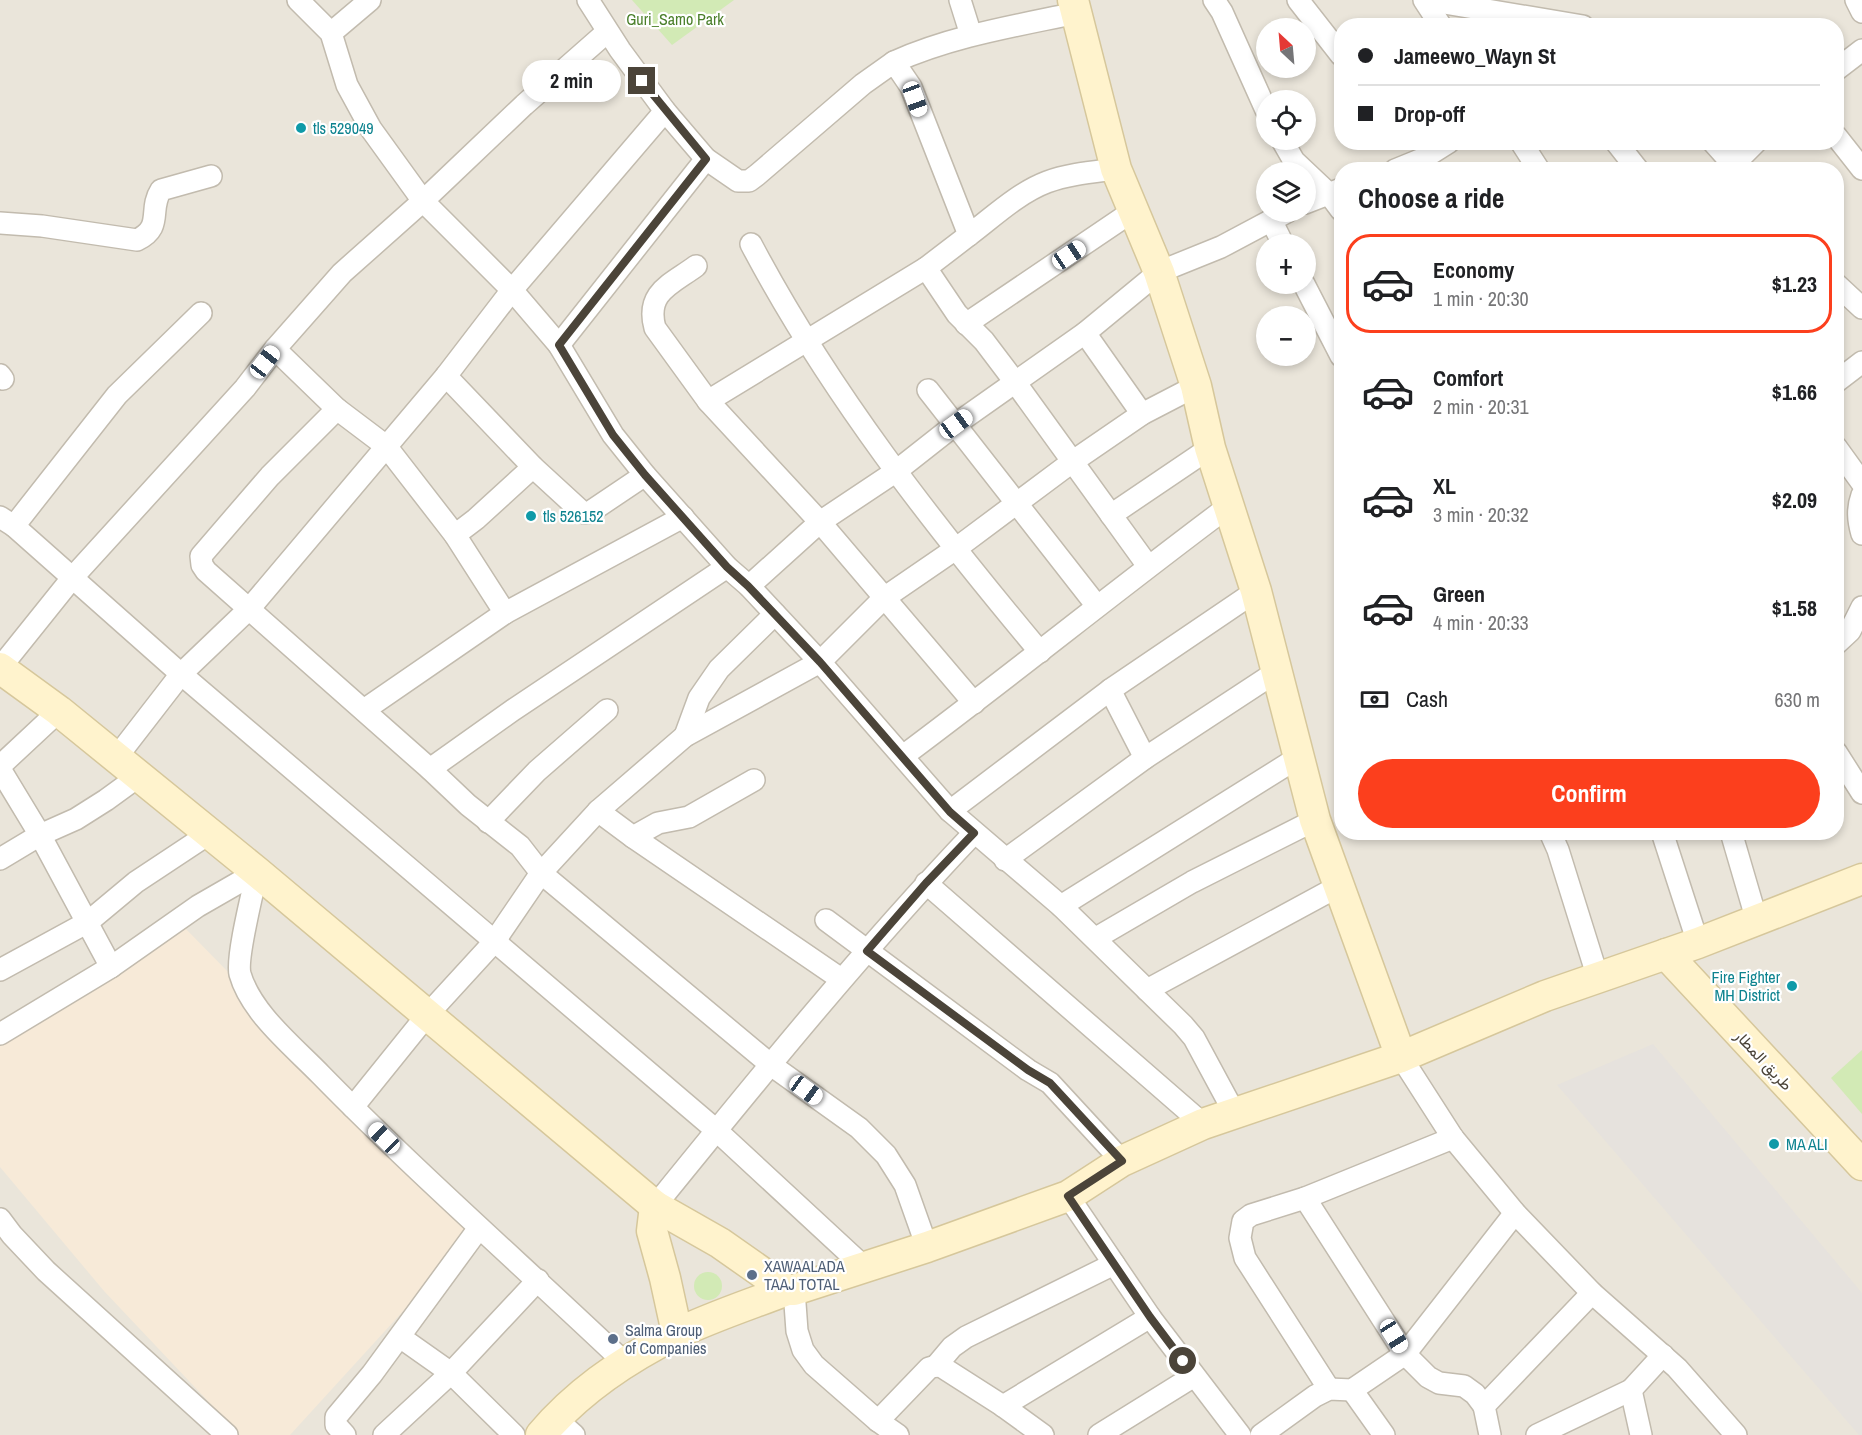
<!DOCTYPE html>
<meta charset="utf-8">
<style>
:root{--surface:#fff;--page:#f6f6f6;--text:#202124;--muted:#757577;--line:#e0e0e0;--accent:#fc3f1d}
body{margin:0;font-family:"Archivo Narrow",Vazirmatn,sans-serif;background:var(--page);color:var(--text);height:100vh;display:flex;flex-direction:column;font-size:22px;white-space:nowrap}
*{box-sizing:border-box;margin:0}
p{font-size:20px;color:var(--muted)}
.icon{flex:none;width:33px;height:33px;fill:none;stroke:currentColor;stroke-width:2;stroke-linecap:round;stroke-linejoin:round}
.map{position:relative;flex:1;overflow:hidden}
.drawer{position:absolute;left:1334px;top:162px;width:510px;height:678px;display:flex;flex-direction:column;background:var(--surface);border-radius:24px;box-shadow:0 3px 9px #0003}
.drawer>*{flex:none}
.guide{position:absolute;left:1334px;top:18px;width:510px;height:132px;border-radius:24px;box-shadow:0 3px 9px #0003;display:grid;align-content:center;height:132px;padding:0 24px;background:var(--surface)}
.needle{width:39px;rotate:334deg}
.fabs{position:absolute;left:1256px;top:18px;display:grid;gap:12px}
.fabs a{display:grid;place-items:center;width:60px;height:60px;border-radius:50%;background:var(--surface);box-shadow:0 3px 9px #0003;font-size:30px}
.end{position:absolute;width:27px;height:27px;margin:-14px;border:8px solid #4b4439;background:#fff;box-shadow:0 0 0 3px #fff}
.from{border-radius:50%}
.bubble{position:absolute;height:42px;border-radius:21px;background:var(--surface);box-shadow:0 3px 9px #0003;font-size:20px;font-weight:700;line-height:42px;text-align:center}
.car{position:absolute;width:18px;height:36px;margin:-18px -9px;border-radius:8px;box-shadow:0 0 4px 2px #0007;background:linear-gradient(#fff 24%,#345 0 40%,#fff 0 76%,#345 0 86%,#fff 0)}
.guide b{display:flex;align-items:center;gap:21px;height:57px;font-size:22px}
.guide b+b{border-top:2px solid var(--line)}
.guide i{width:15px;height:15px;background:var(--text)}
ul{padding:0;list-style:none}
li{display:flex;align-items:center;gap:18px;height:99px;margin:0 12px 9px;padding:0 12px;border:3px solid transparent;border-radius:24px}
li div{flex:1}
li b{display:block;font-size:22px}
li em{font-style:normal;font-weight:700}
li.current{border-color:var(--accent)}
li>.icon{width:54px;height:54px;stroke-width:1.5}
h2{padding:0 24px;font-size:27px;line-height:72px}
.pay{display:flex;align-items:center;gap:15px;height:66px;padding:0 24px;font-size:22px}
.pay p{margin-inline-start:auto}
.button{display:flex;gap:12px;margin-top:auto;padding:12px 24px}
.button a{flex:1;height:69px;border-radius:36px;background:var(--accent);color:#fff;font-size:24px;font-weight:700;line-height:69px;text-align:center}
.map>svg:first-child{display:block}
.residential{fill:#eae5da;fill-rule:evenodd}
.commercial{fill:#f7ead8}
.industrial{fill:#e6e2dd}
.green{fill:#d2eab5}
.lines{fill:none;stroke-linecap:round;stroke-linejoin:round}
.street-casing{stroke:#c2bbae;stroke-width:24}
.secondary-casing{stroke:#d6c79b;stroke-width:33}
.street{stroke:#fff;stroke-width:21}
.secondary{stroke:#fff3cd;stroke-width:30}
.route{stroke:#4b4439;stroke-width:8}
.culture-dot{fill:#0f9aa8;stroke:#fff;stroke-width:2}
.service-dot{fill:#5c6f8a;stroke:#fff;stroke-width:2}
.labels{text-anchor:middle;stroke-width:4.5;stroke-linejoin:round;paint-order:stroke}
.park-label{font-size:16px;fill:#4a7f2a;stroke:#fff}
.culture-label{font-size:16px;fill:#0d838f;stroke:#fff;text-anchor:start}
.street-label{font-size:16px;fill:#4b4439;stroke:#fff}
.service-label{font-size:16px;fill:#4e5e75;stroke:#fff;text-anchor:start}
</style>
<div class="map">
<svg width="1862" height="1435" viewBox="0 0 1862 1435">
<rect width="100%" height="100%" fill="#f6f3ec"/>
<path class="residential" d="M0 0H1862V1435H0ZM1341 26H1836V142H1341ZM1266 28H1305V68H1266ZM1266 100H1305V140H1266ZM1341 170H1836V832H1341ZM1266 172H1305V212H1266ZM1266 244H1305V284H1266ZM1266 316H1305V356H1266Z"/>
<polygon class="commercial" points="182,925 479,1228 290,1435 240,1435 104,1291 0,1167 0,1039"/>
<polygon class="industrial" points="1653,1044 1862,1293 1862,1435 1859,1435 1557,1085"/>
<g class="green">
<polygon points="632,0 734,0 672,45"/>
<polygon points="1862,1050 1862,1114 1831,1078"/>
<circle cx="708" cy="1286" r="14"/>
</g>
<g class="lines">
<defs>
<g id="street">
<polyline points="298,0 331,33 347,85 371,129 423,201 512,290 559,345 613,435 645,475 727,567 749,586 820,662 950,811 1061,906 1183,1025 1194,1038 1235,1114"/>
<path d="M588 0 620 50 665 111 706 159 738 181H749L757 175 863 84 894 62 911 87 969 235C993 217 1018 193 1047 182 1068 174 1093 172 1116 169"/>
<polyline points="960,0 971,35"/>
<polyline points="1214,0 1222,12 1266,110"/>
<polyline points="1298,0 1341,55"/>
<polyline points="1424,0 1441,26"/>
<polyline points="1426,0 1583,26"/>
<polyline points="1856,0 1862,12"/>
<polyline points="331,33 370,0"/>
<path d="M894 62C952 36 1015 26 1076 13"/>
<polyline points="1836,70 1862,50"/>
<polyline points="1836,136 1862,169"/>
<polyline points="1282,140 1294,161 1329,194 1341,210"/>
<polyline points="1521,142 1539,170"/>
<polyline points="1616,142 1638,170"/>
<polyline points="1713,142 1738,170"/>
<polyline points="1395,170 1422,159 1449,142"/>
<polyline points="1728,170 1756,142"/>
<polyline points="1305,203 1341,189"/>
<polyline points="1271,220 1283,244"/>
<path d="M0 223 42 226 137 240C164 227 148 210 161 190L211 176"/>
<path d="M751 244C829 392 933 524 1040 652"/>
<path d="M696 266C672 284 645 292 655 328L708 401 820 522 974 703"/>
<polyline points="926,268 957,314 984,341 1015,382 1148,566"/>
<polyline points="1304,284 1341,356"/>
<polyline points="1836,284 1862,308"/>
<polyline points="966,324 1133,211"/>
<polyline points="1085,333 1142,414"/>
<polyline points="559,345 706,159"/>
<polyline points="275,349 337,409 386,446 455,535 505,613 364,710"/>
<polyline points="0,375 3,379"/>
<polyline points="446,376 533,467 581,511 585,513 590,512 645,475"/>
<polyline points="1836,382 1862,362"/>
<polyline points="928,390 1097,606"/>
<polyline points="708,401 926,268 969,235"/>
<polyline points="337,409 270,476 201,556 202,565 206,571 430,769 468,805 520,846 541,873 771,1065 859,1128 886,1155 905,1185 927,1247"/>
<polyline points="1836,447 1862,483"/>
<path d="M1862 495C1857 509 1858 520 1862 534"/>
<polyline points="1111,515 1210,448"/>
<polyline points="0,517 14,526 181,674 716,1130 863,1266"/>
<polyline points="14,526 117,395 201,313"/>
<polyline points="455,535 476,519 533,467"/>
<polyline points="749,586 820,522 895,472 956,424 1085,333 1159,272 1221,247 1287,212"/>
<polyline points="505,613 683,517"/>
<polyline points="1836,644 1850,631 1862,607"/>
<polyline points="0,668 73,577 245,388 275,349 342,273 423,201 524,105 607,32"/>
<polyline points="1110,690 1145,758"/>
<polyline points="685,736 699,698 719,669 775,614"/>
<polyline points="1836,752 1862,793"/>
<path d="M903 756C1013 674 1119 588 1229 506"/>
<polyline points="116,758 181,674 250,608 446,376 512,290 665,111"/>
<polyline points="0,766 59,711"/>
<polyline points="0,769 40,835 111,967"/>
<polyline points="430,769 513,710 727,567"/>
<polyline points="598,811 633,837 658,823 689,817 754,780"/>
<polyline points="950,811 1110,690 1256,591"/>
<polyline points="488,822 537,771 607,710"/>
<polyline points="1550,832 1558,850 1598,978"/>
<polyline points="1662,832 1698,943"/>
<polyline points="1731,832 1757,921"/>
<polyline points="633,837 841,979"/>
<polyline points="0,859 40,835 76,819 106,800 139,776"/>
<polyline points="1005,860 1145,758 1276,672"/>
<path d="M257 872C253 891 236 958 240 974 251 1013 294 1047 321 1075 419 1175 523 1266 624 1362"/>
<polyline points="926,883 1203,1124"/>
<polyline points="1061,906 1299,757"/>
<polyline points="826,920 1028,1070 1050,1083 1122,1161"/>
<polyline points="1096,938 1192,882 1315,820"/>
<polyline points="0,970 88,922 136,882 210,833"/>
<polyline points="1147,990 1339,886"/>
<polyline points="0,1034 111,967 198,906 257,872"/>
<polyline points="1401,1057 1453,1138 1515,1213 1592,1293 1677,1368 1736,1435"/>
<polyline points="353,1107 428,1014 494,942 541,873 598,811 685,736 820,662 884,598 954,550 1072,462 1142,414 1196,386"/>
<polyline points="1453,1138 1305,1198 1405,1354 1428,1377 1439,1383 1464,1386 1475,1394 1484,1406"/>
<polyline points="1068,1196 1150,1317 1240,1435"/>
<polyline points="1305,1198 1251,1215 1243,1221 1240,1238 1245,1258 1329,1389"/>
<path d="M655 1206C758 1079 861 952 974 833"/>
<polyline points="0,1219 12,1235 46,1271 227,1435"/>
<polyline points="794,1290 797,1331 803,1350 814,1365 878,1421 898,1435"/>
<polyline points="400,1337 451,1373 514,1435"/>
<polyline points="936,1366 952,1347 966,1337 1114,1264"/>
<polyline points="1352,1390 1384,1435"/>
<polyline points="1631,1390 1641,1435"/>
<polyline points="1003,1406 1150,1317"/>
<polyline points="555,1418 574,1435"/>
<polyline points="878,1421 929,1368 936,1366 942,1367 1003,1406 1043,1435"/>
<polyline points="345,1435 336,1425 336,1417 372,1374 479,1228"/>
<polyline points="384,1435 451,1373 538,1280"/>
<polyline points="1099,1435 1194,1376"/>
<polyline points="1261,1435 1315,1396 1329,1389 1352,1390 1405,1354 1515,1213"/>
<polyline points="1490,1435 1484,1406 1592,1293"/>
<polyline points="1537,1435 1631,1390 1663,1355"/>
</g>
<g id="secondary">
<polyline points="1073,0 1116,169 1159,272 1196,386 1210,448 1256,591 1315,820 1401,1057"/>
<polyline points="0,668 59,711 257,872 655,1206 720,1243 787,1290"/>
<polyline points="1666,954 1862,1165"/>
<polyline points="655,1206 652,1231 665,1278 677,1333"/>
<path d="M541 1435C577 1392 626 1359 676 1334 711 1317 751 1304 787 1290H794L927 1247 1068 1196 1122 1161 1203 1124 1401 1057 1545 996 1698 943 1862 879"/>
</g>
</defs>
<use href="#street" class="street-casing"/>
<use href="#secondary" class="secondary-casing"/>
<use href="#street" class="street"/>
<use href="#secondary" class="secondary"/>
</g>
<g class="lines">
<polyline class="route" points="642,81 706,159 559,345 613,435 645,475 727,567 748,586 820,662 950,812 974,833 926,883 867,951 1028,1070 1050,1083 1122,1161 1068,1196 1150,1317 1183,1361"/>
</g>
<g class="culture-dot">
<circle cx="301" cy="128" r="6"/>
<circle cx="531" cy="516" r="6"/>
<circle cx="1792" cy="986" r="6"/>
<circle cx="1774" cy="1144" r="6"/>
</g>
<g class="service-dot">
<circle cx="752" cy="1275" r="6"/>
<circle cx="613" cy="1339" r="6"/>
</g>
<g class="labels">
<g class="park-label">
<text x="675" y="25">Guri_Samo Park</text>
</g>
<g class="culture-label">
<text x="313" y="134">tls 529049</text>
<text x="543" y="522">tls 526152</text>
<text x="1780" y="983" text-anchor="end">Fire Fighter<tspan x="1780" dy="18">MH District</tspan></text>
<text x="1786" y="1150">MA ALI</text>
</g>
<g class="street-label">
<text transform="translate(1764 1060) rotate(47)" y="6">طريق المطار</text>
</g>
<g class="service-label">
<text x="764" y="1272">XAWAALADA<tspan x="764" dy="18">TAAJ TOTAL</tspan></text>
<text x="625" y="1336">Salma Group<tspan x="625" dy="18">of Companies</tspan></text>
</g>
</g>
</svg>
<div class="fabs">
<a><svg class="needle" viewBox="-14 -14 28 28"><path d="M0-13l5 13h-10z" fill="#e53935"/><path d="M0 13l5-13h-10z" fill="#757577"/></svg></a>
<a><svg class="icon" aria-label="locate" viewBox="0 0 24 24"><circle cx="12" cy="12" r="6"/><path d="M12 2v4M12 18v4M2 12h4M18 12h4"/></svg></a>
<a><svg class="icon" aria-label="layers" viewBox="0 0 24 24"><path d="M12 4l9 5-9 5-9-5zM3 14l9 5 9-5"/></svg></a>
<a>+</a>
<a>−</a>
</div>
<i class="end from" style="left:1183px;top:1361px"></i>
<i class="end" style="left:642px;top:81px"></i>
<div class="bubble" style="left:522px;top:60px;width:99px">2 min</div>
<i class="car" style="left:915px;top:99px;rotate:160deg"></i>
<i class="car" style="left:1069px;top:255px;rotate:56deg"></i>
<i class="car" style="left:265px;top:362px;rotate:38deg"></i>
<i class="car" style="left:956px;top:424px;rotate:54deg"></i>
<i class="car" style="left:806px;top:1090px;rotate:126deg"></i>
<i class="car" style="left:384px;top:1138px;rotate:314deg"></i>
<i class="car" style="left:1394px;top:1336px;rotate:148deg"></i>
<div class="guide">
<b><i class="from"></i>Jameewo_Wayn St</b>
<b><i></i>Drop-off</b>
</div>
<section class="drawer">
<h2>Choose a ride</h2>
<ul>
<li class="current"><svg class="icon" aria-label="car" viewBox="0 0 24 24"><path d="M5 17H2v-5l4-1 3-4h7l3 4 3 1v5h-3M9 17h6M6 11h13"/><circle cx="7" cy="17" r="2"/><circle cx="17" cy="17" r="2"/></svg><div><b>Economy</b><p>1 min · 20:30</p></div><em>$1.23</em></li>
<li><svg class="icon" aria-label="car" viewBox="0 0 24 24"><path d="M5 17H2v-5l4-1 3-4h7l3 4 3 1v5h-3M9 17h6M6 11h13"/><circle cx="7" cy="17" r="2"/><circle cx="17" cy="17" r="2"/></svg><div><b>Comfort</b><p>2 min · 20:31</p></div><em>$1.66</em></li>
<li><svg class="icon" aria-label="car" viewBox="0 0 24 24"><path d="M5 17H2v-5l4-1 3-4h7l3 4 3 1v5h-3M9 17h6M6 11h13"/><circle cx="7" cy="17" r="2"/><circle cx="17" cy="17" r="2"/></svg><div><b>XL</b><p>3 min · 20:32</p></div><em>$2.09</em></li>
<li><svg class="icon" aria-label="car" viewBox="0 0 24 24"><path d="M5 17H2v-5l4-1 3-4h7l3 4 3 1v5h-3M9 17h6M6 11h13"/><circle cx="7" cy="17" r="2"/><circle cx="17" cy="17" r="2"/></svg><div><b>Green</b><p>4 min · 20:33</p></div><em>$1.58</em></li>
</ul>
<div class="pay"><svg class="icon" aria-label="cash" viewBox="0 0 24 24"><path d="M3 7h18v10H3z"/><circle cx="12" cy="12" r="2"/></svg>Cash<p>630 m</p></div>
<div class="button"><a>Confirm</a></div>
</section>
</div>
